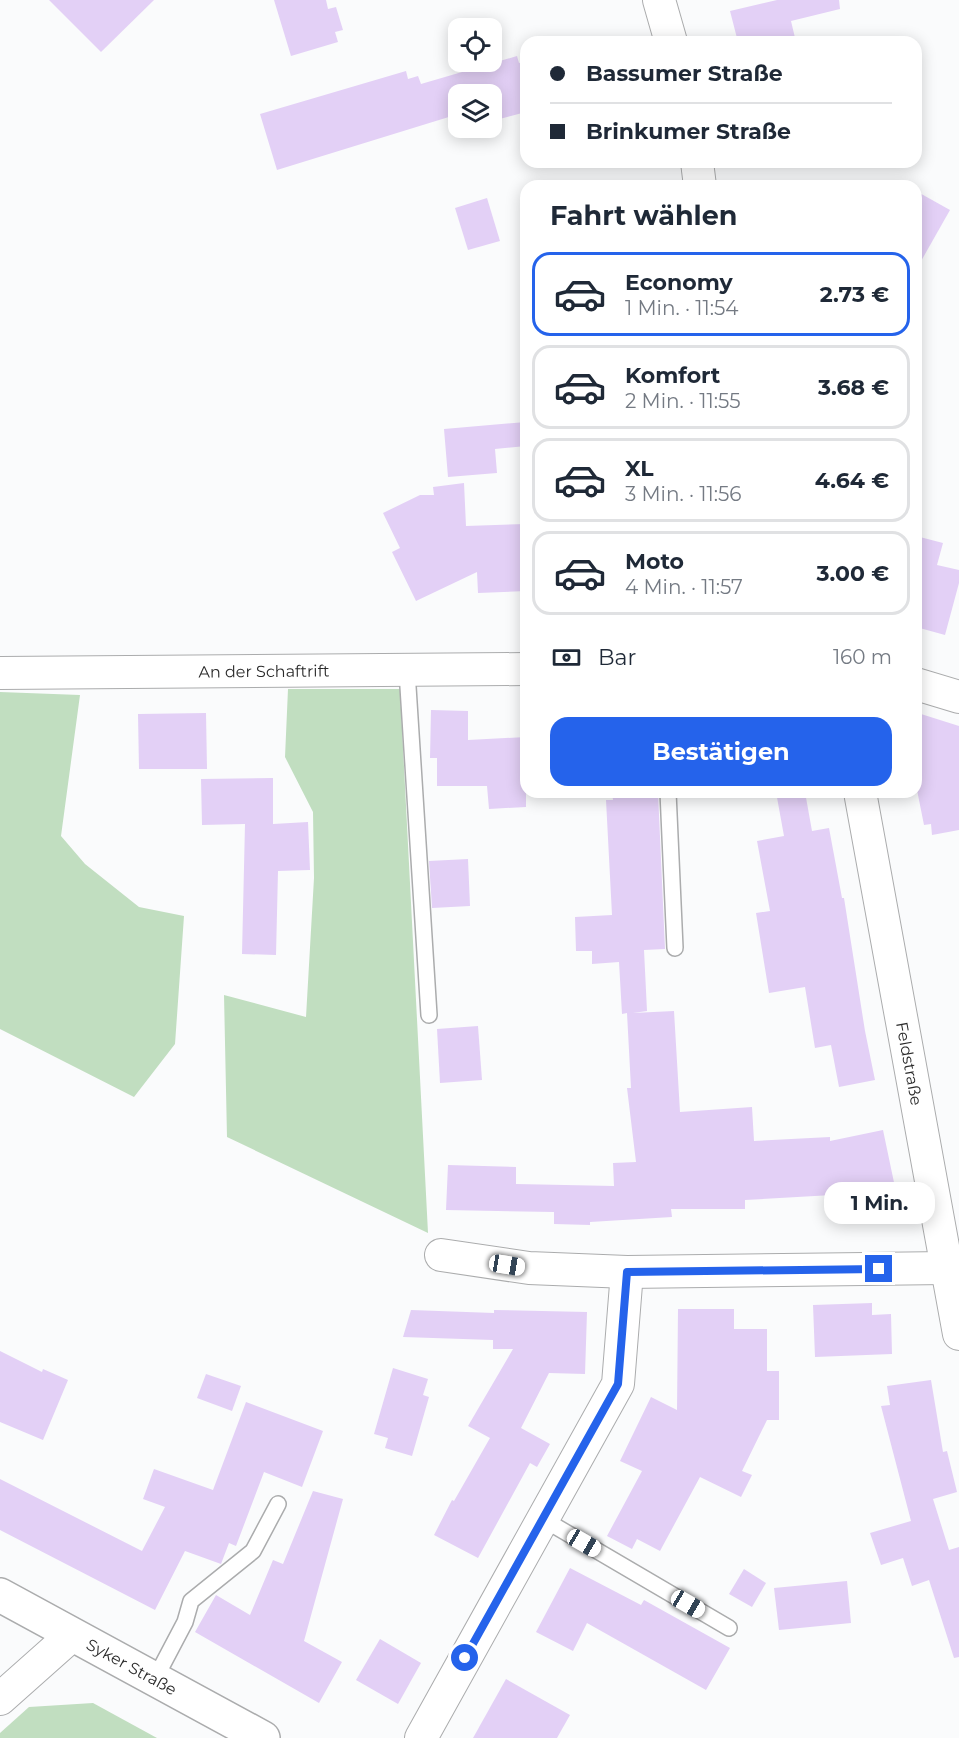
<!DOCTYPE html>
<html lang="de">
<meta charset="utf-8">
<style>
:root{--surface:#fff;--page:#f2f2f3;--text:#1f2937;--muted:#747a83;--line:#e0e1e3;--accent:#2563eb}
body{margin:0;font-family:Montserrat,sans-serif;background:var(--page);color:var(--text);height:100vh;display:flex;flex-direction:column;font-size:22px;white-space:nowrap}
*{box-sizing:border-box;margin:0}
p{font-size:20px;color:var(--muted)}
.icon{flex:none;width:33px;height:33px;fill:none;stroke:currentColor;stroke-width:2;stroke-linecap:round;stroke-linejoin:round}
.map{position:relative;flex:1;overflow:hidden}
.side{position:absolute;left:520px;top:180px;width:402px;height:618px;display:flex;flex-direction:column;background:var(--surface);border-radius:18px;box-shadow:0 3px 15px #0003}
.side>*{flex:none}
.banner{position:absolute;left:520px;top:36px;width:402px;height:132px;border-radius:18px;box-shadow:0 3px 15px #0003;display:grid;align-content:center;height:132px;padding:0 30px;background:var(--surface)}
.tools{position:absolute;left:448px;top:18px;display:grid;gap:12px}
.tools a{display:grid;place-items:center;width:54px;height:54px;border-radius:12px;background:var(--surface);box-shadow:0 3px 15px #0003;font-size:30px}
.end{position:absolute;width:27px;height:27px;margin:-14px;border:8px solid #2563eb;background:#fff;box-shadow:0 0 0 3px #fff}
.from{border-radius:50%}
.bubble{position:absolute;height:42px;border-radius:18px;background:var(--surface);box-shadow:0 3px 15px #0003;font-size:20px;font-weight:700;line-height:42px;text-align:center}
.car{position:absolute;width:18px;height:36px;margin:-18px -9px;border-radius:8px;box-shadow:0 0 4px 2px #0007;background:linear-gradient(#fff 24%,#345 0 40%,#fff 0 76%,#345 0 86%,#fff 0)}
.banner b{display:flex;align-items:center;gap:21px;height:57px;font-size:22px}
.banner b+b{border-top:2px solid var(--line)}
.banner i{width:15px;height:15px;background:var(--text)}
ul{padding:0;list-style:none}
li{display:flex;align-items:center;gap:18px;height:84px;margin:0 12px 9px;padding:0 18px;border:3px solid var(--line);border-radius:18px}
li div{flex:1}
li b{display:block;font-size:22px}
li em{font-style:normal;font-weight:700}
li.active{border-color:var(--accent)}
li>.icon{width:54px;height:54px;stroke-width:1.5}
h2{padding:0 30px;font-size:27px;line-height:72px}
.pay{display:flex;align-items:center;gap:15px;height:66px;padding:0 30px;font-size:22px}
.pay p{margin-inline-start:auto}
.action{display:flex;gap:12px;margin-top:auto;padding:12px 30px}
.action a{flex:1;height:69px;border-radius:18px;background:var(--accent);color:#fff;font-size:24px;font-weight:700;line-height:69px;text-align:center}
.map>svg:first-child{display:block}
.green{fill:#c1dec0}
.building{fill:#e3d0f6}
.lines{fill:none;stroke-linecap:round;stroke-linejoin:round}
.lane-casing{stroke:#abacad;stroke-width:18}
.street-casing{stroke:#abacad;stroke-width:34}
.secondary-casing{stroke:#abacad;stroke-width:36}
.lane{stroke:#fff;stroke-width:15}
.street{stroke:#fff;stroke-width:32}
.secondary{stroke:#fff;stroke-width:33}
.route{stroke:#2563eb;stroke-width:8}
.labels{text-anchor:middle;stroke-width:6;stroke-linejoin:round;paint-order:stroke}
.street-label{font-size:16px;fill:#2a2a2a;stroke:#fff}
</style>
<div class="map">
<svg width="959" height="1738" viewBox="0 0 959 1738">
<rect width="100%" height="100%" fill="#fafbfc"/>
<g class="green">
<polygon points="288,689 400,689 428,1233 227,1137 224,995 306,1017 314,878 313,812 285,757"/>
<polygon points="0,692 80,695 61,836 85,864 139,907 184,916 175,1044 134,1097 0,1029"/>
<polygon points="93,1703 157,1738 0,1738 0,1733 29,1707"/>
</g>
<g class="building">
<polygon points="49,0 154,0 101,52"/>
<polygon points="274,0 326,0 328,9 336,7 343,30 335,32 338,42 291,56"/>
<polygon points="777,0 839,0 840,9 791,21 796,42 738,42 730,11"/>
<polygon points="517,56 519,63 526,61 526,112 492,121 492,94 459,94 459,128 470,128 456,131 452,116 277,170 260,114 406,71 408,79 418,76 421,84"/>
<polygon points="916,191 950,210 916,270"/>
<polygon points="487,198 500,241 468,250 455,208"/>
<polygon points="526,422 526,446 495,449 497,473 448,477 444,429"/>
<polygon points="464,483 466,526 526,524 526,591 478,593 477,572 416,601 392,552 400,548 383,513 420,495 434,495 433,487"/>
<polygon points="916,536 943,543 937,565 959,570 959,583 945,635 916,627"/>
<polygon points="431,710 468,711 468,740 526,737 526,807 489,809 487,786 437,786 437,758 430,758"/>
<polygon points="206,713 207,769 139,769 138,714"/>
<polygon points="921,714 959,726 959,830 932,835 931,824 924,825 916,785 916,731"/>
<polygon points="273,778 273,824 308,822 310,870 278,871 276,955 242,954 245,824 202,825 201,779"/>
<polygon points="612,792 658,792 665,949 644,950 647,1011 633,1013 674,1011 680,1112 752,1107 754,1141 830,1137 830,1141 883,1130 896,1192 851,1202 850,1194 745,1200 745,1209 671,1209 672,1217 590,1222 590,1225 554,1224 554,1212 446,1210 448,1165 516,1167 516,1184 614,1186 613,1163 636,1162 627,1088 631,1088 627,1013 622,1014 619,962 592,964 592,951 576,951 575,917 612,915 606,800 613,800"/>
<polygon points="776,792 805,792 812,831 829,828 842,898 844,898 865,1031 875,1080 839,1087 831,1045 815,1048 805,987 769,993 756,913 770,911 757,841 784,836"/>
<polygon points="468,859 470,906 432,908 429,861"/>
<polygon points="478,1026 482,1080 440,1083 437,1029"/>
<polygon points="872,1303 872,1315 891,1314 892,1354 815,1357 813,1305"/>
<polygon points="678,1309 734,1309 734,1329 767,1329 767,1371 779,1371 779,1420 767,1420 742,1471 752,1475 741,1497 700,1477 660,1551 637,1539 632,1549 607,1536 642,1471 620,1461 651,1397 677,1410"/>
<polygon points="411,1310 494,1313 494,1310 587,1312 585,1374 549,1373 521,1428 550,1444 537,1467 530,1463 478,1558 434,1535 452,1500 454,1501 490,1438 468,1426 513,1349 493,1349 493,1340 403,1337"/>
<polygon points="0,1351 42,1372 43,1369 68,1380 43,1440 0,1422"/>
<polygon points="393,1368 428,1379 423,1395 429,1397 412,1456 385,1448 388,1438 374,1434"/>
<polygon points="206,1374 241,1386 232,1411 197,1398"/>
<polygon points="931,1380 943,1452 947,1451 957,1492 933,1499 949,1550 959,1547 959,1657 954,1658 929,1580 912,1586 903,1558 881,1565 870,1533 911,1521 881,1406 890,1405 887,1386"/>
<polygon points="246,1402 323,1431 302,1487 264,1472 236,1546 229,1543 221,1564 185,1551 155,1610 0,1530 0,1479 142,1551 165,1507 143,1499 154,1469 213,1490"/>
<polygon points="313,1491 343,1499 304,1641 342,1662 319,1703 195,1632 216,1595 250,1615 273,1560 283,1564"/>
<polygon points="570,1568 641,1605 644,1600 730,1648 706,1690 587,1623 573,1651 536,1632"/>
<polygon points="744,1569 766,1583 752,1607 729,1594"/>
<polygon points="847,1581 851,1623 779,1630 774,1588"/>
<polygon points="380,1639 421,1663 398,1704 356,1680"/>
<polygon points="506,1679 570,1715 557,1738 473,1738"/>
</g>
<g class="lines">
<defs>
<g id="lane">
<polyline points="407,671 429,1015"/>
<polyline points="668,792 675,948"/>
<polyline points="543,1519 729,1628"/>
<polyline points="155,1679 185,1622 191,1601 253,1551 278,1504"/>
</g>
<g id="street">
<polyline points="659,0 671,42"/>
<polyline points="697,162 700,186"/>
<path id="s1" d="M0 673 526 669"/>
<polyline points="916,684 959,697"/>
<path id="s2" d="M860 792 959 1334"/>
<polyline points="441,1255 529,1268 627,1272 947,1268"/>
<polyline points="0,1699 72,1635"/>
<polyline points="421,1738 618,1384 627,1272"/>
</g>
<g id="secondary">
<path id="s3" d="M0 1595 263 1738"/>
</g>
</defs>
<use href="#lane" class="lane-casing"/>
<use href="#street" class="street-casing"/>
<use href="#secondary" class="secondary-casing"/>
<use href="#lane" class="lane"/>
<use href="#street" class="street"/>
<use href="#secondary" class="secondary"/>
</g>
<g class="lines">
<polyline class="route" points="465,1658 618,1384 627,1272 879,1269"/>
</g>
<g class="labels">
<g class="street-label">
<text dy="6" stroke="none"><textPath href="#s1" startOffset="264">An der Schaftrift</textPath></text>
<text dy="6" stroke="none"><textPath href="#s2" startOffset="276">Feldstraße</textPath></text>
<text dy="6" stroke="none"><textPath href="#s3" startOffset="150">Syker Straße</textPath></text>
</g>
</g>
</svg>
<div class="tools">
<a><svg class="icon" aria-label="locate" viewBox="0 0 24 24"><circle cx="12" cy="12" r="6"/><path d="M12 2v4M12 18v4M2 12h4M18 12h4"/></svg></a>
<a><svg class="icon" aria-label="layers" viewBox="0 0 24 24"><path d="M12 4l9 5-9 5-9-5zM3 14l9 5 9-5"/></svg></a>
</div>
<i class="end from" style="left:465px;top:1658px"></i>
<i class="end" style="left:879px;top:1269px"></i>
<div class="bubble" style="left:824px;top:1182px;width:111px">1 Min.</div>
<i class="car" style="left:507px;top:1265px;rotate:99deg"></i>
<i class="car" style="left:584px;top:1543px;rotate:120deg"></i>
<i class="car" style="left:688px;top:1604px;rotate:120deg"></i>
<div class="banner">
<b><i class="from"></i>Bassumer Straße</b>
<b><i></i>Brinkumer Straße</b>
</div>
<section class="side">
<h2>Fahrt wählen</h2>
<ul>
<li class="active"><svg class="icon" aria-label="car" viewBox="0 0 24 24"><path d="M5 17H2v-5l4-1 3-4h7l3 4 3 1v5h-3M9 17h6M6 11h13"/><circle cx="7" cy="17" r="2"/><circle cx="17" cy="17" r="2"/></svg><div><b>Economy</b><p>1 Min. · 11:54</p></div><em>2.73 €</em></li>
<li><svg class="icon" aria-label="car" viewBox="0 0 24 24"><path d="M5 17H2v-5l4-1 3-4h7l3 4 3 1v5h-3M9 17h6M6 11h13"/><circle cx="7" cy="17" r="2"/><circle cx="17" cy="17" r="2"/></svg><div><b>Komfort</b><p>2 Min. · 11:55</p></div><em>3.68 €</em></li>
<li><svg class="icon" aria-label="car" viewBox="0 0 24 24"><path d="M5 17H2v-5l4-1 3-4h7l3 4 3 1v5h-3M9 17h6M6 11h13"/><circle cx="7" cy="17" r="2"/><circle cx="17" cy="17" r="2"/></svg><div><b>XL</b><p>3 Min. · 11:56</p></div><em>4.64 €</em></li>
<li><svg class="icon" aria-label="car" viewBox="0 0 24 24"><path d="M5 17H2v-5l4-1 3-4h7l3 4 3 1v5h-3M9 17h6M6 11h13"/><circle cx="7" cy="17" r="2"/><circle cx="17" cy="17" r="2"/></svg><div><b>Moto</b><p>4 Min. · 11:57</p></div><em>3.00 €</em></li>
</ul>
<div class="pay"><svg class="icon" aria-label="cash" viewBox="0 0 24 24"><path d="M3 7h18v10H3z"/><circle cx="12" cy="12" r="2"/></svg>Bar<p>160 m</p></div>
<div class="action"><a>Bestätigen</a></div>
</section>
</div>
